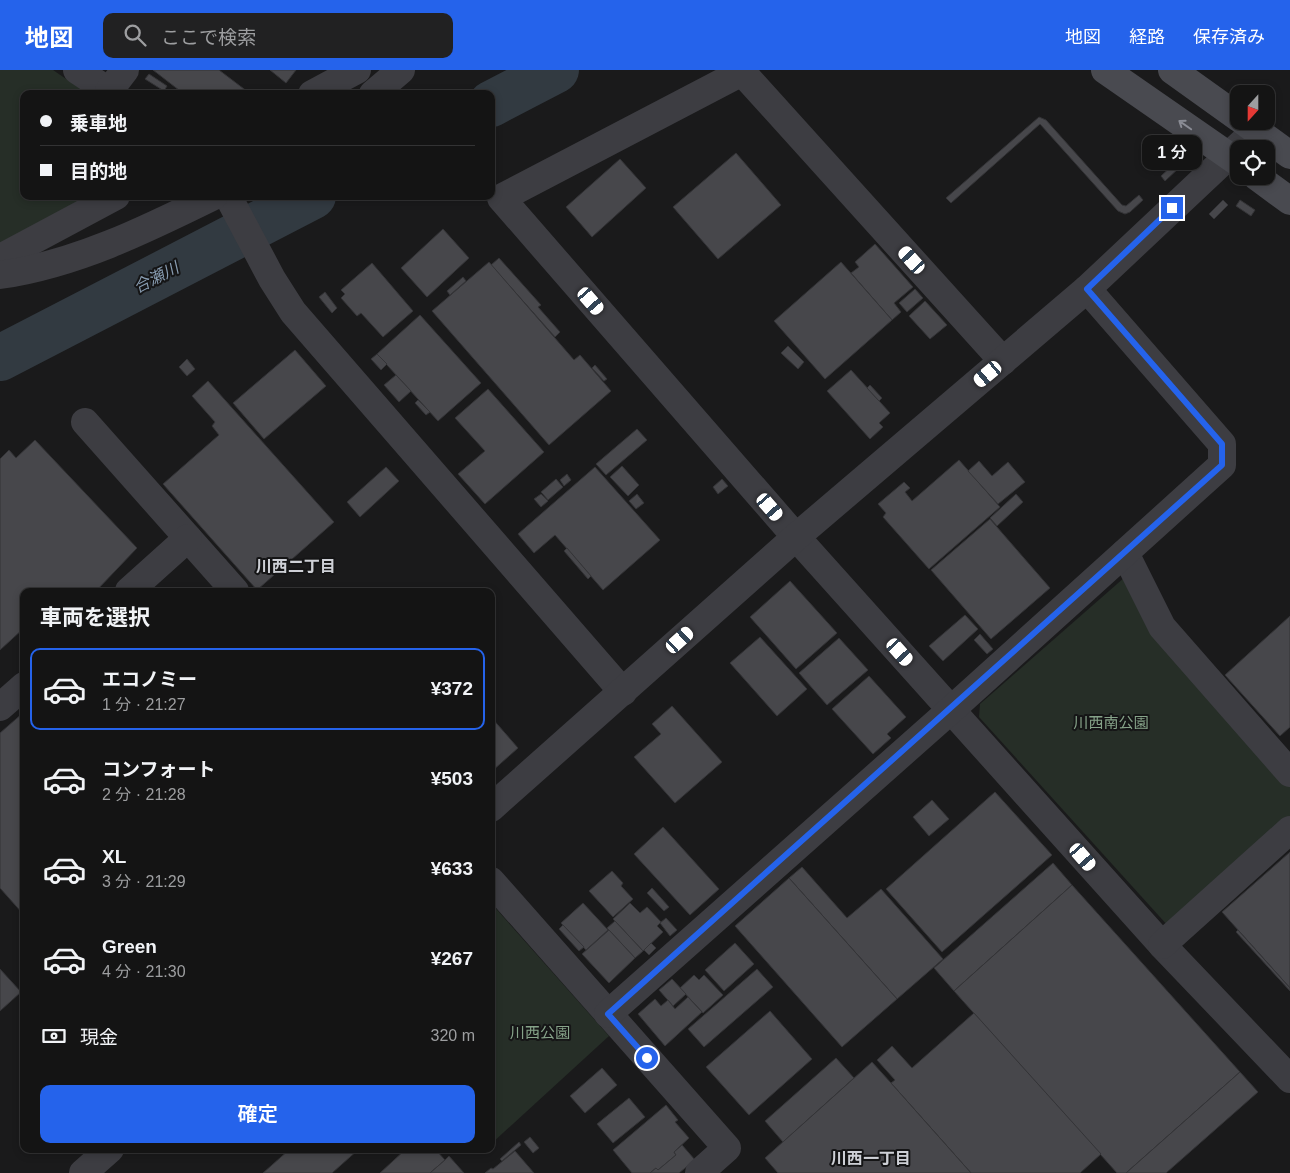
<!DOCTYPE html>
<html lang="ja">
<meta charset="utf-8">
<style>
:root{--surface:#141414;--page:#212122;--text:#f1f3f6;--muted:#9d9ea0;--line:#333334;--accent:#2563eb}
body{margin:0;font-family:Arial,"Noto Sans JP",sans-serif;background:var(--page);color:var(--text);height:100vh;display:flex;flex-direction:column;font-size:19px;white-space:nowrap}
*{box-sizing:border-box;margin:0}
p{font-size:16px;color:var(--muted)}
.icon{flex:none;width:28px;height:28px;fill:none;stroke:currentColor;stroke-width:2;stroke-linecap:round;stroke-linejoin:round}
.map{position:relative;flex:1;overflow:hidden}
.side{position:absolute;left:20px;top:518px;width:475px;height:565px;display:flex;flex-direction:column;background:var(--surface);border-radius:10px;box-shadow:0 2px 8px #0003,0 0 0 1px var(--line)}
.side>*{flex:none}
.top-card{position:absolute;left:20px;top:20px;width:475px;height:110px;border-radius:10px;box-shadow:0 2px 8px #0003,0 0 0 1px var(--line);display:grid;align-content:center;height:110px;padding:0 20px;background:var(--surface)}
.needle{width:32px;rotate:201deg}
.tools{position:absolute;left:1230px;top:15px;display:grid;gap:10px}
.tools a{display:grid;place-items:center;width:45px;height:45px;border-radius:10px;background:var(--surface);box-shadow:0 2px 8px #0003,0 0 0 1px var(--line);font-size:25px}
.end{position:absolute;width:22px;height:22px;margin:-11px;border:6px solid #2563eb;background:#fff;box-shadow:0 0 0 2px #fff}
.from{border-radius:50%}
.bubble{position:absolute;height:35px;border-radius:10px;background:var(--surface);box-shadow:0 2px 8px #0003,0 0 0 1px var(--line);font-size:16px;font-weight:600;line-height:35px;text-align:center}
.car{position:absolute;width:15px;height:30px;margin:-15px -8px;border-radius:6px;box-shadow:0 0 4px 1px #0007;background:linear-gradient(#fff 24%,#345 0 40%,#fff 0 76%,#345 0 86%,#fff 0)}
.top-card b{display:flex;align-items:center;gap:18px;height:48px;font-size:19px}
.top-card b+b{border-top:1px solid var(--line)}
.top-card i{width:12px;height:12px;background:var(--text)}
ul{padding:0;list-style:none}
li{display:flex;align-items:center;gap:15px;height:82px;margin:0 10px 8px;padding:0 10px;border:2px solid transparent;border-radius:10px}
li div{flex:1}
li b{display:block;font-size:19px}
li em{font-style:normal;font-weight:600}
li.active{border-color:var(--accent)}
li>.icon{width:45px;height:45px;stroke-width:1.5}
h2{padding:0 20px;font-size:22px;line-height:60px}
.pay{display:flex;align-items:center;gap:12px;height:55px;padding:0 20px;font-size:19px}
.pay p{margin-inline-start:auto}
.primary-button{display:flex;gap:10px;margin-top:auto;padding:10px 20px}
.primary-button a{flex:1;height:58px;border-radius:10px;background:var(--accent);color:#fff;font-size:20px;font-weight:600;line-height:58px;text-align:center}
header{display:flex;align-items:center;gap:30px;box-sizing:border-box;height:70px;padding:0 25px;background:var(--accent);color:#fff}
header strong{font-size:24px}
nav{display:flex;gap:28px;margin-inline-start:auto;font-size:18px}
.search{width:350px;height:45px;background:var(--page);display:flex;align-items:center;gap:12px;box-sizing:border-box;padding:0 18px;border-radius:10px;color:var(--muted);font-size:19px}
.map>svg:first-child{display:block}
.green{fill:#262e27}
.lines{fill:none;stroke-linecap:round;stroke-linejoin:round}
.river{stroke:#323a41;stroke-width:46}
.building{fill:#47474b;stroke:#343437}
.minor{stroke:#3d3d42;stroke-width:28}
.tertiary{stroke:#3d3d42;stroke-width:28}
.secondary{stroke:#494a50;stroke-width:28}
.oneway{stroke:#8a8c95}
.route{stroke:#2563eb;stroke-width:6}
.labels{text-anchor:middle;stroke-width:4;stroke-linejoin:round;paint-order:stroke}
.park-label{font-size:15px;fill:#86a389;stroke:#151516}
.water-label{font-size:16px;font-style:italic;fill:#889cb1;stroke:#151516}
.neighbourhood-label{font-size:16px;font-weight:bold;fill:#ced0d6;stroke:#151516}
</style>
<header>
<strong>地図</strong>
<div class="search"><svg class="icon" aria-label="search" viewBox="0 0 24 24"><circle cx="10" cy="10" r="6"/><path d="M15 15l6 6"/></svg>ここで検索</div>
<nav><a>地図</a><a>経路</a><a>保存済み</a></nav>
</header>
<div class="map">
<svg width="1290" height="1103" viewBox="0 0 1290 1103">
<rect width="100%" height="100%" fill="#1a1a1b"/>
<g class="green">
<polygon points="0,0 53,0 88,24 24,24 24,126 89,126 0,173"/>
<polygon points="1125,507 1290,713 1290,750 1169,857 979,647 980,634"/>
<polygon points="491,833 609,966 491,1074"/>
</g>
<g class="lines">
<g class="river">
<polyline points="491,34 556,0"/>
<polyline points="0,288 313,126"/>
</g>
</g>
<g class="building">
<polygon points="153,0 219,0 248,22 184,24"/>
<polygon points="270,0 296,0 286,13"/>
<polygon points="149,4 167,16 164,21 145,9"/>
<polygon points="1039,47 1046,50 1122,135 1126,136 1139,125 1143,130 1130,142 1125,144 1118,141 1040,54 951,133 946,128"/>
<polygon points="736,83 781,135 718,189 673,137"/>
<polygon points="620,89 646,118 592,167 566,137"/>
<polygon points="1175,93 1180,97 1165,111 1161,106"/>
<polygon points="1223,130 1228,135 1214,149 1209,144"/>
<polygon points="1240,130 1255,140 1251,146 1236,136"/>
<polygon points="443,159 469,188 427,227 401,198"/>
<polygon points="875,174 913,217 894,233 901,242 892,250 851,203 859,197 855,192"/>
<polygon points="499,188 541,235 538,237 560,262 555,267 491,195"/>
<polygon points="489,192 574,290 580,285 611,321 549,375 432,241"/>
<polygon points="841,192 892,250 825,309 774,251"/>
<polygon points="372,193 413,241 383,267 361,243 357,246 341,228 345,224 341,220"/>
<polygon points="463,207 466,211 450,225 447,221"/>
<polygon points="915,219 923,228 907,242 899,233"/>
<polygon points="325,222 337,238 332,243 319,227"/>
<polygon points="925,231 947,255 930,269 909,246"/>
<polygon points="420,245 481,313 438,351 377,284"/>
<polygon points="788,276 804,292 798,299 781,283"/>
<polygon points="295,280 326,316 264,369 233,333"/>
<polygon points="377,284 387,294 381,300 371,289"/>
<polygon points="187,289 195,299 187,306 179,297"/>
<polygon points="595,295 607,309 604,311 592,298"/>
<polygon points="851,300 890,343 879,353 883,357 870,369 827,321"/>
<polygon points="396,305 411,321 399,332 384,315"/>
<polygon points="208,311 334,452 257,520 163,414 219,365 212,356 215,352 192,326"/>
<polygon points="870,315 882,328 879,331 867,318"/>
<polygon points="488,319 544,382 485,434 458,404 485,381 455,348"/>
<polygon points="418,330 430,342 426,345 415,333"/>
<polygon points="637,359 647,370 606,405 596,394"/>
<polygon points="35,370 137,478 96,521 24,521 24,558 0,580 0,389 9,380 16,388"/>
<polygon points="959,390 1000,437 929,499 883,447 886,443 878,434 904,412 910,418 905,422 912,431"/>
<polygon points="979,391 992,406 1008,392 1025,412 998,434 968,401"/>
<polygon points="622,396 639,415 628,426 610,407"/>
<polygon points="386,397 399,411 360,447 347,432"/>
<polygon points="595,397 660,470 603,520 555,465 534,483 518,464"/>
<polygon points="567,404 571,410 564,416 560,410"/>
<polygon points="556,409 563,417 548,430 541,422"/>
<polygon points="722,409 728,416 718,424 713,417"/>
<polygon points="541,424 548,431 541,437 534,429"/>
<polygon points="637,424 644,433 636,439 629,431"/>
<polygon points="1016,424 1023,432 997,456 990,448"/>
<polygon points="990,449 1050,518 991,569 931,500"/>
<polygon points="567,478 591,506 588,509 564,481"/>
<polygon points="790,511 837,563 796,599 750,547"/>
<polygon points="965,545 978,559 943,591 929,576"/>
<polygon points="1290,546 1290,657 1280,666 1225,605"/>
<polygon points="980,564 993,579 987,584 974,570"/>
<polygon points="760,567 807,619 777,646 730,593"/>
<polygon points="839,568 868,600 827,635 799,603"/>
<polygon points="869,606 906,647 887,664 891,668 873,684 832,639"/>
<polygon points="672,636 722,692 675,733 634,687 661,664 652,654"/>
<polygon points="24,642 24,845 0,818 0,663"/>
<polygon points="491,647 518,678 491,702"/>
<polygon points="995,722 1052,785 942,882 886,819"/>
<polygon points="932,730 949,749 929,766 913,747"/>
<polygon points="663,757 719,819 690,845 634,784"/>
<polygon points="1290,782 1290,918 1222,842"/>
<polygon points="1053,793 1072,815 954,921 934,898"/>
<polygon points="802,797 847,848 881,819 943,889 897,929 789,808"/>
<polygon points="612,801 623,813 621,816 633,829 613,847 589,821"/>
<polygon points="789,808 897,929 842,977 735,856"/>
<polygon points="1072,815 1240,1002 1126,1103 1117,1103 954,921"/>
<polygon points="652,818 669,837 664,841 647,823"/>
<polygon points="583,833 608,860 586,880 561,853"/>
<polygon points="630,833 640,843 647,837 661,852 657,856 663,862 643,881 613,849"/>
<polygon points="666,848 677,860 670,866 660,853"/>
<polygon points="615,851 643,881 635,888 607,858"/>
<polygon points="563,855 584,877 579,881 559,859"/>
<polygon points="609,860 635,888 609,913 582,884"/>
<polygon points="1238,860 1290,918 1290,921 1236,862"/>
<polygon points="651,873 656,878 649,885 644,880"/>
<polygon points="735,873 754,894 724,921 705,900"/>
<polygon points="0,899 21,922 0,941"/>
<polygon points="757,899 773,917 704,977 688,959"/>
<polygon points="694,905 699,910 704,905 723,925 703,943 680,918"/>
<polygon points="672,909 686,924 673,936 659,920"/>
<polygon points="688,927 702,942 665,976 638,944 655,929 661,936 668,930 675,939"/>
<polygon points="770,941 812,989 749,1045 706,997"/>
<polygon points="974,943 1101,1084 1080,1103 971,1103 891,1013 895,1010 877,990 892,976 912,998"/>
<polygon points="836,988 854,1008 783,1072 765,1051"/>
<polygon points="872,992 891,1013 971,1103 778,1103 765,1088"/>
<polygon points="602,998 617,1015 585,1043 570,1026"/>
<polygon points="1240,1002 1258,1022 1166,1103 1126,1103"/>
<polygon points="629,1028 645,1047 613,1073 597,1054"/>
<polygon points="666,1035 678,1050 675,1052 689,1068 674,1082 676,1085 658,1100 656,1098 650,1103 632,1103 613,1080"/>
<polygon points="530,1067 539,1078 533,1083 524,1072"/>
<polygon points="519,1072 521,1075 502,1091 500,1089"/>
<polygon points="682,1075 695,1090 679,1103 650,1103 656,1098 658,1100 676,1085 674,1082"/>
<polygon points="290,1079 359,1079 332,1103 263,1103"/>
<polygon points="406,1079 435,1079 445,1090 430,1103 380,1103"/>
<polygon points="515,1081 534,1103 485,1103 491,1098 493,1099"/>
<polygon points="449,1086 464,1103 430,1103 445,1090"/>
</g>
<g class="lines">
<g class="minor">
<polyline points="77,0 113,24"/>
<polyline points="109,21 125,0"/>
<polyline points="312,24 357,0"/>
<polyline points="373,24 401,0"/>
<polyline points="228,126 272,209 293,242 623,622"/>
<polyline points="0,188 116,126"/>
<path d="M0 205C76 194 145 160 214 126"/>
<polyline points="1003,291 742,2 501,128 796,467 1162,875 1290,1009"/>
<polyline points="85,352 235,521"/>
<polyline points="1125,483 1162,557 1290,703"/>
<polyline points="129,521 188,468"/>
<polyline points="0,637 24,616"/>
<polyline points="491,811 727,1078 699,1103"/>
<polyline points="1162,875 1290,760"/>
<polyline points="608,944 952,639 1222,395 1222,374 1087,219"/>
</g>
<g class="tertiary">
<polyline points="491,738 796,467 1087,219 1256,60"/>
<polyline points="83,1103 110,1079"/>
</g>
<g class="secondary">
<polyline points="1105,0 1239,93"/>
<polyline points="1172,0 1239,48"/>
<polyline points="1243,51 1290,85"/>
<polyline points="1256,106 1290,131"/>
</g>
</g>
<defs><path id="oneway-shaft" d="M-6 0H5M1.5-3L5.5 0L1.5 3" fill="none" stroke-width="1.6" stroke-linecap="round" stroke-linejoin="round" transform="scale(1.25)"/></defs>
<use class="oneway" href="#oneway-shaft" transform="translate(1185 55) rotate(-145)"/>
<g class="lines">
<polyline class="route" points="647,988 608,944 1222,395 1222,374 1087,219 1172,138"/>
</g>
<g class="labels">
<g class="park-label">
<text x="1111" y="658">川西南公園</text>
<text x="540" y="968">川西公園</text>
</g>
<g class="water-label">
<text transform="translate(156 207) rotate(-27)" y="6">合瀬川</text>
</g>
<g class="neighbourhood-label">
<text x="296" y="502">川西二丁目</text>
<text x="871" y="1094">川西一丁目</text>
</g>
</g>
</svg>
<div class="tools">
<a><svg class="needle" viewBox="-14 -14 28 28"><path d="M0-13l5 13h-10z" fill="#e53935"/><path d="M0 13l5-13h-10z" fill="#9d9ea0"/></svg></a>
<a><svg class="icon" aria-label="locate" viewBox="0 0 24 24"><circle cx="12" cy="12" r="6"/><path d="M12 2v4M12 18v4M2 12h4M18 12h4"/></svg></a>
</div>
<i class="end from" style="left:647px;top:988px"></i>
<i class="end" style="left:1172px;top:138px"></i>
<div class="bubble" style="left:1142px;top:65px;width:60px">1 分</div>
<i class="car" style="left:912px;top:190px;rotate:318deg"></i>
<i class="car" style="left:591px;top:231px;rotate:139deg"></i>
<i class="car" style="left:988px;top:304px;rotate:230deg"></i>
<i class="car" style="left:770px;top:437px;rotate:139deg"></i>
<i class="car" style="left:680px;top:570px;rotate:48deg"></i>
<i class="car" style="left:900px;top:582px;rotate:138deg"></i>
<i class="car" style="left:1083px;top:787px;rotate:139deg"></i>
<div class="top-card">
<b><i class="from"></i>乗車地</b>
<b><i></i>目的地</b>
</div>
<section class="side">
<h2>車両を選択</h2>
<ul>
<li class="active"><svg class="icon" aria-label="car" viewBox="0 0 24 24"><path d="M5 17H2v-5l4-1 3-4h7l3 4 3 1v5h-3M9 17h6M6 11h13"/><circle cx="7" cy="17" r="2"/><circle cx="17" cy="17" r="2"/></svg><div><b>エコノミー</b><p>1 分 · 21:27</p></div><em>¥372</em></li>
<li><svg class="icon" aria-label="car" viewBox="0 0 24 24"><path d="M5 17H2v-5l4-1 3-4h7l3 4 3 1v5h-3M9 17h6M6 11h13"/><circle cx="7" cy="17" r="2"/><circle cx="17" cy="17" r="2"/></svg><div><b>コンフォート</b><p>2 分 · 21:28</p></div><em>¥503</em></li>
<li><svg class="icon" aria-label="car" viewBox="0 0 24 24"><path d="M5 17H2v-5l4-1 3-4h7l3 4 3 1v5h-3M9 17h6M6 11h13"/><circle cx="7" cy="17" r="2"/><circle cx="17" cy="17" r="2"/></svg><div><b>XL</b><p>3 分 · 21:29</p></div><em>¥633</em></li>
<li><svg class="icon" aria-label="car" viewBox="0 0 24 24"><path d="M5 17H2v-5l4-1 3-4h7l3 4 3 1v5h-3M9 17h6M6 11h13"/><circle cx="7" cy="17" r="2"/><circle cx="17" cy="17" r="2"/></svg><div><b>Green</b><p>4 分 · 21:30</p></div><em>¥267</em></li>
</ul>
<div class="pay"><svg class="icon" aria-label="cash" viewBox="0 0 24 24"><path d="M3 7h18v10H3z"/><circle cx="12" cy="12" r="2"/></svg>現金<p>320 m</p></div>
<div class="primary-button"><a>確定</a></div>
</section>
</div>
